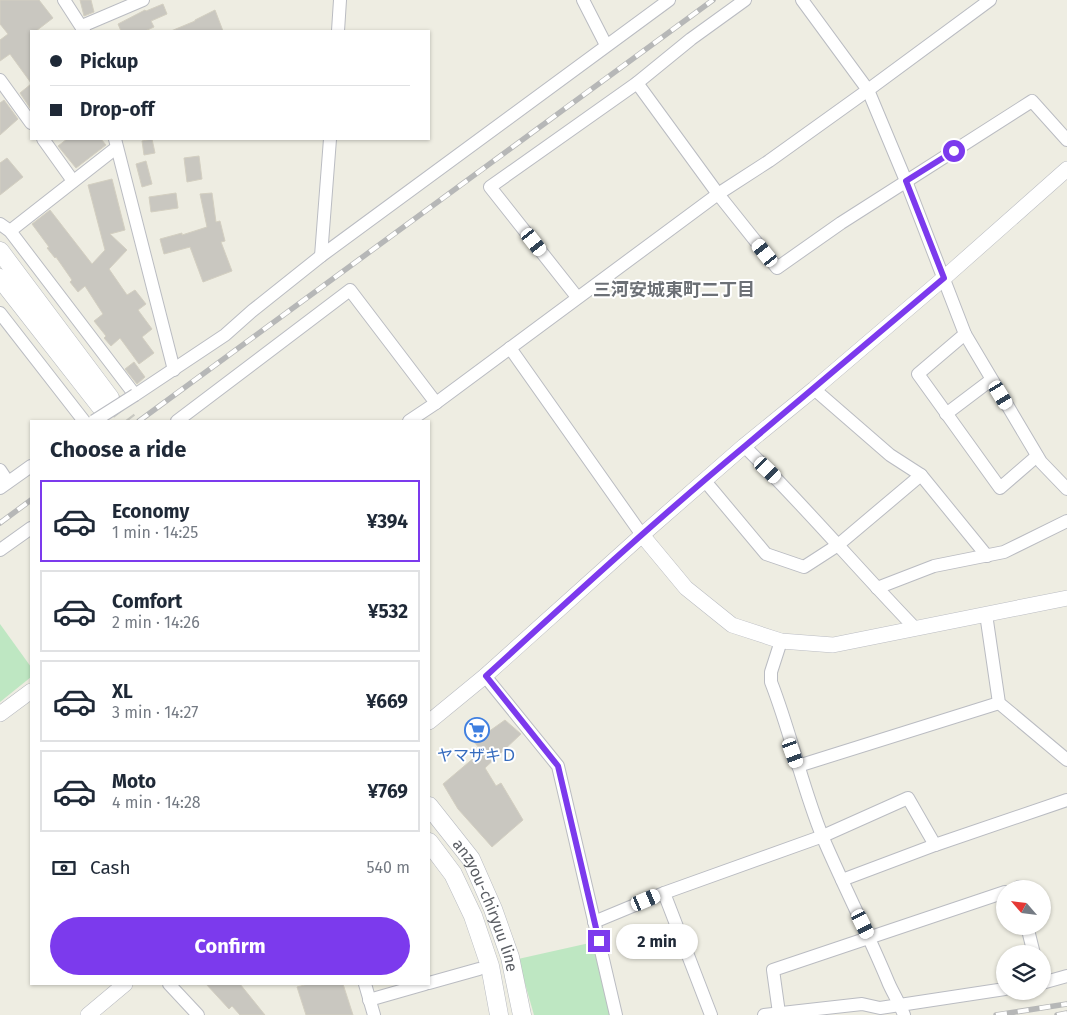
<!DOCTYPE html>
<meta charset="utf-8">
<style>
:root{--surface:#fff;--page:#f6f6f7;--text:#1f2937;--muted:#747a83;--line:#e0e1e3;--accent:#7c3aed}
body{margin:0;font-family:"Fira Sans","Noto Sans JP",sans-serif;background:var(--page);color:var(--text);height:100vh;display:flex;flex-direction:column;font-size:19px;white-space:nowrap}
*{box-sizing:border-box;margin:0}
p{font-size:16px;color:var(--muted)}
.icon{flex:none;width:28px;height:28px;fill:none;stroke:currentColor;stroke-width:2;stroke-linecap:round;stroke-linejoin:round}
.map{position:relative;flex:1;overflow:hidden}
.panel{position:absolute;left:30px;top:420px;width:400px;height:565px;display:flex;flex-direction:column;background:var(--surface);border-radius:0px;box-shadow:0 1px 4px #0004}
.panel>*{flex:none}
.banner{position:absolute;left:30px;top:30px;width:400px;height:110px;border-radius:0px;box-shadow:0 1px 4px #0004;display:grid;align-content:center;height:110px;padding:0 20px;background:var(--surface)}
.needle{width:32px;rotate:298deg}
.buttons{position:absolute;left:996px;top:880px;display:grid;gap:10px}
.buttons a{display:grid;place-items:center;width:55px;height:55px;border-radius:50%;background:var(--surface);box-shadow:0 1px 4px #0004;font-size:25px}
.end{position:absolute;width:22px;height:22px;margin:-11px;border:6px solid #7c3aed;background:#fff;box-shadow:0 0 0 2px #fff}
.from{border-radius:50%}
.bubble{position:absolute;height:35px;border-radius:18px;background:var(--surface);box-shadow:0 1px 4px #0004;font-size:16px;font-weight:700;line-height:35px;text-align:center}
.car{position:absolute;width:15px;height:30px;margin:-15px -8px;border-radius:6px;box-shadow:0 0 4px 1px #0007;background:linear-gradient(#fff 24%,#345 0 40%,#fff 0 76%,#345 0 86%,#fff 0)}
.banner b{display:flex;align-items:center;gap:18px;height:48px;font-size:19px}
.banner b+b{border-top:1px solid var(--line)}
.banner i{width:12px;height:12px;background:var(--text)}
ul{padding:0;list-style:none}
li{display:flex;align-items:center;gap:15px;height:82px;margin:0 10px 8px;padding:0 10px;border:2px solid var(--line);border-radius:0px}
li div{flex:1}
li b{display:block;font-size:19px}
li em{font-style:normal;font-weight:700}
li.current{border-color:var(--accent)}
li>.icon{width:45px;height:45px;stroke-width:1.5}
h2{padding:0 20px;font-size:22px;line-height:60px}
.pay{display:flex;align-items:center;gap:12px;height:55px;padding:0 20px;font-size:19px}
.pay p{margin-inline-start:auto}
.primary-button{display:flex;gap:10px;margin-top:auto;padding:10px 20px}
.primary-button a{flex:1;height:58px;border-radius:30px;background:var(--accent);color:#fff;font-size:20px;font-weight:700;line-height:58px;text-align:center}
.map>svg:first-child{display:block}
.green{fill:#bee7c2}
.building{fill:#c9c7c0;stroke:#d3cfc1}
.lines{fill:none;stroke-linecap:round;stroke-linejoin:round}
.secondary-tunnel{stroke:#c9c9c2;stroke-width:18;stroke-dasharray:18 9;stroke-linecap:butt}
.minor-casing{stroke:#babcc2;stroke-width:14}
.tertiary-casing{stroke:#babcc2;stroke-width:16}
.secondary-casing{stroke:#b8bbc1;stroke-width:19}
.minor{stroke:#fff;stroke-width:12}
.tertiary{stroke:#fff;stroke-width:15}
.secondary{stroke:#fff;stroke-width:18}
.rail-casing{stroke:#b6b7b7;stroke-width:5.5}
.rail{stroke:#fff;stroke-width:4;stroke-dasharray:11;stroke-linecap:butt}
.minor-bridge-casing{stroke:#babcc2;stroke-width:14;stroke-linecap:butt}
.minor-bridge{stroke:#fff;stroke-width:12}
.route{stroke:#7c3aed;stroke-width:6}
.labels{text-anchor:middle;stroke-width:4;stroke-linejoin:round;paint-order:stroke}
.shop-label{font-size:16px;fill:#366cbe;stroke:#fff}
.street-label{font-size:16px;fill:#5b5e64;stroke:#fff}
.neighbourhood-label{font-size:18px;font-weight:bold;fill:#6c7076;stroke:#fff}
</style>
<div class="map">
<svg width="1067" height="1015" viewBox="0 0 1067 1015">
<rect width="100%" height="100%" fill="#eeede2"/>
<g class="green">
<polygon points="0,624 31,667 31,677 0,702"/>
<polygon points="594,942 612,1015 534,1015 518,959"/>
</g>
<g class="building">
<polygon points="0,0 39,0 53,18 36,31 31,31 31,83 10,54 0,61 0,40 8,34 0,24"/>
<polygon points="80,0 91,0 94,12 84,16"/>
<polygon points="163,4 167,14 151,21 154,27 145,31 121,31 118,24 145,10 146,11"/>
<polygon points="215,10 223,31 171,31 195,21 195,20"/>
<polygon points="31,84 31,107 30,108 20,93"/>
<polygon points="4,100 18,119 0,135 0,103"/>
<polygon points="67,139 101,139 106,145 76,168 58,146"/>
<polygon points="152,139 155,153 144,155 142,141"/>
<polygon points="199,156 202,179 187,182 184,158"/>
<polygon points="7,158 23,177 0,195 0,163"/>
<polygon points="146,161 152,184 142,187 136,164"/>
<polygon points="112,179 125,230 110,234 127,250 109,269 127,295 135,290 146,304 138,310 152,329 142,337 154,353 139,364 120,338 111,346 104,338 106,336 94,321 103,314 85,286 78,292 70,282 72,280 56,257 55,258 47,248 49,247 32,224 50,210 92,264 105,250 88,185"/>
<polygon points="176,193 178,208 151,212 149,197"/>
<polygon points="212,193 216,222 220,221 225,241 221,242 232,271 203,282 190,247 164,254 160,239 182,233 182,235 207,227 200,194"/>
<polygon points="134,362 145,377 137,384 125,369"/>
<polygon points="505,720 521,734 485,768 496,786 501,783 523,820 492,847 458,809 443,784 482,751 474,742"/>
<polygon points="206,984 240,984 265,1015 240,1015 232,1006 229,1009"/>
<polygon points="308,984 343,984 353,1015 306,1015 297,987"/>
</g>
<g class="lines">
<polyline class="secondary-tunnel" points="110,398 128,421"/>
<defs>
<g id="minor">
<polyline points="64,0 84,31"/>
<polyline points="583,0 606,45"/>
<polyline points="802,0 868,90 906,181 965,334 1041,462 1067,489"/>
<polyline points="82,26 143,0"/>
<polyline points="338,31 340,0"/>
<polyline points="0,80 31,123"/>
<polyline points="637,83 718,194 777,268 841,223 1032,101 1067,140"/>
<polyline points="43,139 73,181"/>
<polyline points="115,139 174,370"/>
<polyline points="0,224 10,231 135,395 225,335 252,311 321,256 669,0"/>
<polyline points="10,231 116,148"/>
<polyline points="321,256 330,139"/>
<polyline points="577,297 490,187 637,83 691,39 745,0"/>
<polyline points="0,313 84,421"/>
<polyline points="965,334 918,374 1000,488 1037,456"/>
<polyline points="510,348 642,535"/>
<polyline points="814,389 890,455 921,475 987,556"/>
<polyline points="946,414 991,380"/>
<polyline points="177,421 350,290 436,403"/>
<polyline points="409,421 436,403 718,194 769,161 868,90 990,0"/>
<path d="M744 446C803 504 857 568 915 628"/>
<polyline points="0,470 8,482"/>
<polyline points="705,481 766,554 804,567 838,545 921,475"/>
<polyline points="0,488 31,466"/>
<polyline points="0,550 31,528"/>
<polyline points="877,588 934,566 1004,552 1067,521"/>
<polyline points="986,614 999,703 1067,760"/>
<path d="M781 641 771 672V682C791 733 802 787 823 838 844 887 869 935 889 984 894 995 900 1004 904 1015"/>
<polyline points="485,676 558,766 616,1015"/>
<polyline points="798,766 999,703"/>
<polyline points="842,880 935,845 1067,800"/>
<polyline points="1015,889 1019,887 1019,889"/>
<polyline points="664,893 711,1015"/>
<polyline points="594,922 664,893 823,836 908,798 935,845"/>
<polyline points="1027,926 1034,954"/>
<polyline points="429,983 479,969"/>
<polyline points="1042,983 1067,976"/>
<polyline points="169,984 198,1015"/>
<polyline points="365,984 374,1015"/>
<polyline points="369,1000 425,984"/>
<polyline points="779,1013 773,970 1005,892"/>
<polyline points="764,1015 862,1004 880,1008 1005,989"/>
</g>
<g id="tertiary">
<polyline points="642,535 686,588 732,625 781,641 833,645 1067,598"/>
<polyline points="0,714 31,691"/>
<polyline points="429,722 485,676 642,535 744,446 814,389 944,278 1067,169"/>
<polyline points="88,1015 125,984"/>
</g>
<g id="secondary">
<polyline points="0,251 110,398"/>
<polyline points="0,278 100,406"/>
<path id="s1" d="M429 806 471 859 493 909 510 957 522 1015"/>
<polyline points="429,842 453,874 473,916 490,966 499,1015"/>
</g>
</defs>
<use href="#minor" class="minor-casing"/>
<use href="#tertiary" class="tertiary-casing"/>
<use href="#secondary" class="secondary-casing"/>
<use href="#minor" class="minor"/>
<use href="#tertiary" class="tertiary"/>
<use href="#secondary" class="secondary"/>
<defs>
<g id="rail">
<polyline points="139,421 713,0"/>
<polyline points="0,523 31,500"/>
<polyline points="996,1015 1067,1004"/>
<polyline points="1057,1015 1067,1013"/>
</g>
</defs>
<use href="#rail" class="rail-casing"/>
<use href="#rail" class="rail"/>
<defs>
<polyline id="minor-bridge" points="94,421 135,395"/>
</defs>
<use href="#minor-bridge" class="minor-bridge-casing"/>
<use href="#minor-bridge" class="minor-bridge"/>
</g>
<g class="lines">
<path class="route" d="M599 941 558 766 486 676C571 598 656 520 745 446 811 390 878 334 944 278L906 181 954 151"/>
</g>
<defs>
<symbol id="supermarket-ring" viewBox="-11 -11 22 22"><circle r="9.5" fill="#fff" stroke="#3f7fe0" stroke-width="1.5"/><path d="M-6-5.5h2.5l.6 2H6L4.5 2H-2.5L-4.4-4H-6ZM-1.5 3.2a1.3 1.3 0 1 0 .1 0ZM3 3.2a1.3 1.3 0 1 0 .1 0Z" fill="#3f7fe0"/></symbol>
</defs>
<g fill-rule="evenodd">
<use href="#supermarket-ring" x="463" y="716" width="28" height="28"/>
</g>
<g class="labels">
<g class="shop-label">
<text x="477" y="761">ヤマザキＤ</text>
</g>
<g class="street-label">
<text dy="6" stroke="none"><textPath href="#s1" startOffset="116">anzyou-chiryuu line</textPath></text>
</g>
<g class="neighbourhood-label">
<text x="674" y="296">三河安城東町二丁目</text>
</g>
</g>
</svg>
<div class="buttons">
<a><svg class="needle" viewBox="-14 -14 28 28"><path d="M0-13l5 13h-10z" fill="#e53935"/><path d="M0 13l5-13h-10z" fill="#747a83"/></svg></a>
<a><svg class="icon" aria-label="layers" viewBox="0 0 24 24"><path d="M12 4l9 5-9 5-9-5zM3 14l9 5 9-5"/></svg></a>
</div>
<i class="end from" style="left:954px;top:151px"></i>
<i class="end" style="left:599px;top:941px"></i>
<div class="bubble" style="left:616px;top:924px;width:82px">2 min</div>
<i class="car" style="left:534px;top:242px;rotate:142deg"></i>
<i class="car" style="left:765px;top:253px;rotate:321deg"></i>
<i class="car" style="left:1001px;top:395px;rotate:149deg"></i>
<i class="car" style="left:768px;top:470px;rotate:134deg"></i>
<i class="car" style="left:793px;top:753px;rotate:160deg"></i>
<i class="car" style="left:646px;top:900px;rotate:67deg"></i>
<i class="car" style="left:863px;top:924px;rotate:154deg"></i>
<div class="banner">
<b><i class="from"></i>Pickup</b>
<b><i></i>Drop-off</b>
</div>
<section class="panel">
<h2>Choose a ride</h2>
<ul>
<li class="current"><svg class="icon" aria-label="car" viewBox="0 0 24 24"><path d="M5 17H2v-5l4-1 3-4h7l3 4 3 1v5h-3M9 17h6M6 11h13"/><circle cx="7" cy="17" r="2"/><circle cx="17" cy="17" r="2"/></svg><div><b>Economy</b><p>1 min · 14:25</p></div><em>¥394</em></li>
<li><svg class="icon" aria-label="car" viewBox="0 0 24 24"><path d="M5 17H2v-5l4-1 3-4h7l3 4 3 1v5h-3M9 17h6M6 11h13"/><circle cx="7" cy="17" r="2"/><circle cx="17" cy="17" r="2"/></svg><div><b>Comfort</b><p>2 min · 14:26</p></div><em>¥532</em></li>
<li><svg class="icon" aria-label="car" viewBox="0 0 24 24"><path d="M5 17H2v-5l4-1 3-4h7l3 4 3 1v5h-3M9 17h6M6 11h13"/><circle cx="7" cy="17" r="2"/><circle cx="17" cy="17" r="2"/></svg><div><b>XL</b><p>3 min · 14:27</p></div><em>¥669</em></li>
<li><svg class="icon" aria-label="car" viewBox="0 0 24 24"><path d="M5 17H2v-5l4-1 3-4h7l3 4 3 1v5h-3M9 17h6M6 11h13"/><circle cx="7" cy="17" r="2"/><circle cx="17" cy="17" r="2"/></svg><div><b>Moto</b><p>4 min · 14:28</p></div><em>¥769</em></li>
</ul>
<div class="pay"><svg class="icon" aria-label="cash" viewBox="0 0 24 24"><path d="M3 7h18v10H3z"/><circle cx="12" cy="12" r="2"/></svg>Cash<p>540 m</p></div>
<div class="primary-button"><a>Confirm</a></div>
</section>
</div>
